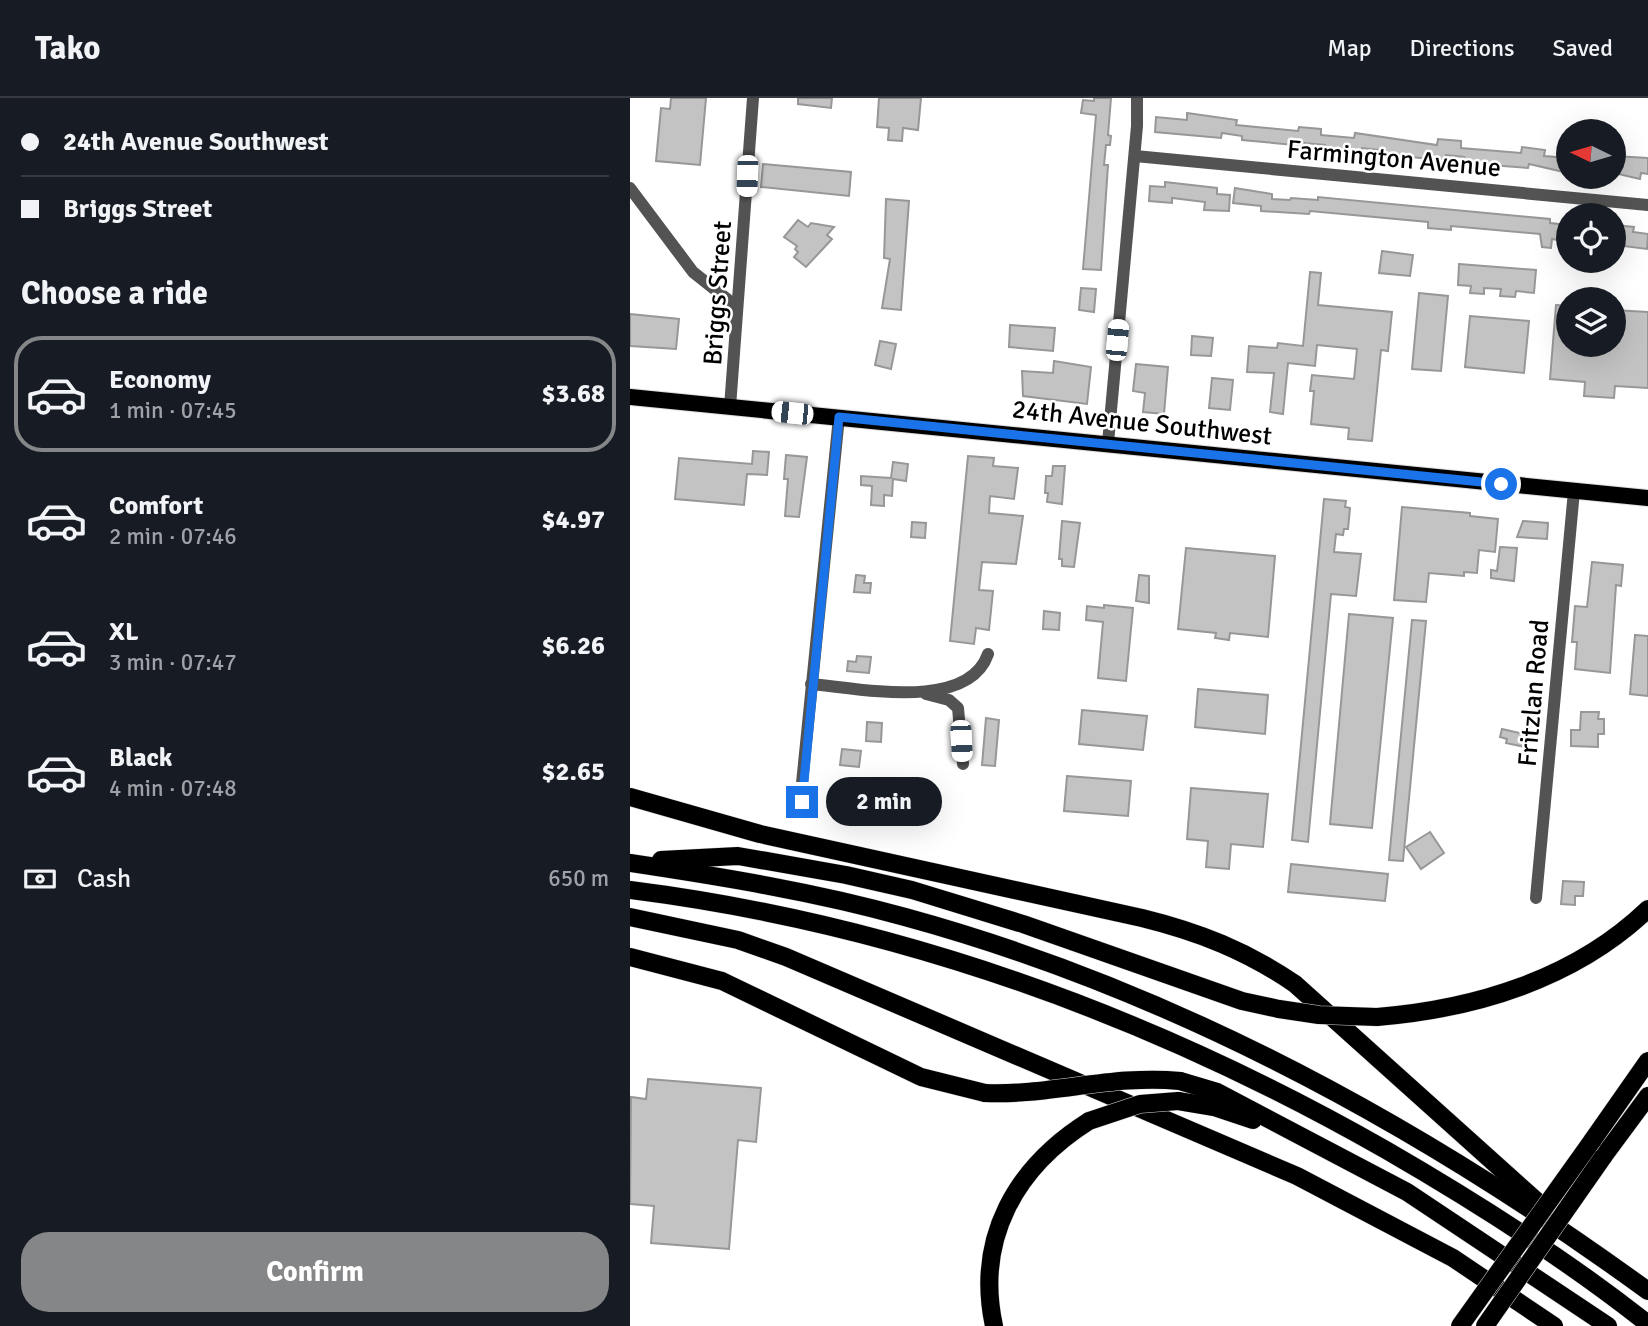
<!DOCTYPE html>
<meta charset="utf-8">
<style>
:root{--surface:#171b24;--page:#20242c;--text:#f1f3f6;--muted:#9ea1a6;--line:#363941;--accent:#858687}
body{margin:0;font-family:Signika,sans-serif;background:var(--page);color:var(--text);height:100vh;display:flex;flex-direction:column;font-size:26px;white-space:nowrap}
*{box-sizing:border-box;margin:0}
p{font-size:23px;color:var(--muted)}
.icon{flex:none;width:38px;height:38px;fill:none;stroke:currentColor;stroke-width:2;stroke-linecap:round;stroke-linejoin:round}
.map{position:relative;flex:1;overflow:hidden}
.sheet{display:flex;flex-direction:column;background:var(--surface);width:630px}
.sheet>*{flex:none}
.guide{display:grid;align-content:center;height:154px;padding:0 21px;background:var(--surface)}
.needle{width:46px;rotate:275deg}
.fabs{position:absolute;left:926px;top:21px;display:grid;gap:14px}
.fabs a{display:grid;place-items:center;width:70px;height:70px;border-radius:50%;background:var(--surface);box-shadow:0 7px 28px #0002;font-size:35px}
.end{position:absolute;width:32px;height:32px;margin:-16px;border:9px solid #1a73e8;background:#fff;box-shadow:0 0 0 4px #fff}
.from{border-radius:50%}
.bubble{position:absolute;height:49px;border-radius:24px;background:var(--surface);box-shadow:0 7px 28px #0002;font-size:23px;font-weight:700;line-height:49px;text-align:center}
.car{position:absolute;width:21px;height:42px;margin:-21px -10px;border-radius:9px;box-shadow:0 0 5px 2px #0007;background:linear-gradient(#fff 24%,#345 0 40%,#fff 0 76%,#345 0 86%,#fff 0)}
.guide b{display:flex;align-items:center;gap:24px;height:66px;font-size:26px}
.guide b+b{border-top:2px solid var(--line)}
.guide i{width:18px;height:18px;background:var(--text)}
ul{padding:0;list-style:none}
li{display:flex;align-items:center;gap:21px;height:116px;margin:0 14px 10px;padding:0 7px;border:4px solid transparent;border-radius:28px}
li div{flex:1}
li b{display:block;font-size:26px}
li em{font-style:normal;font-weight:700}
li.current{border-color:var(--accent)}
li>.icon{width:63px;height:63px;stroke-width:1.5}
h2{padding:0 21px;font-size:32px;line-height:84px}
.pay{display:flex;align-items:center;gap:18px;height:77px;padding:0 21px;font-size:26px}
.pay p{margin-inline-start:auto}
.button{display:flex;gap:14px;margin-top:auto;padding:14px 21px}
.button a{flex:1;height:80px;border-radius:28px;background:var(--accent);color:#fff;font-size:28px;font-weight:700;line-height:80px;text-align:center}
header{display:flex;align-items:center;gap:42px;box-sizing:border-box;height:98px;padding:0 35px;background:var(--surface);border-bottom:2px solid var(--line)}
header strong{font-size:33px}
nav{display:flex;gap:38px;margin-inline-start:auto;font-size:24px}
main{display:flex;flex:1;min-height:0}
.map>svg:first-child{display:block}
.building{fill:#c3c3c3;stroke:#979797;stroke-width:2}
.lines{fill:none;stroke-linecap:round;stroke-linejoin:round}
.major-casing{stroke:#dbdbdb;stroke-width:18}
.highway-casing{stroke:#dbdbdb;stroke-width:19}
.minor{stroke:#535353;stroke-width:12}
.major{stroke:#000;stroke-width:16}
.highway{stroke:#000;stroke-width:18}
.highway-bridge-casing{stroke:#dbdbdb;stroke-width:19;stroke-linecap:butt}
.highway-bridge{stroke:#000;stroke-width:18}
.route{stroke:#1a73e8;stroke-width:9}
.labels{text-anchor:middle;stroke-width:5;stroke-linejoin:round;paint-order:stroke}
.street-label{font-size:26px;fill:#000;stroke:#fff}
</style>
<header>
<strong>Tako</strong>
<nav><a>Map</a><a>Directions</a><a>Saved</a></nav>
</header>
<main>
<section class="sheet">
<div class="guide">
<b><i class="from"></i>24th Avenue Southwest</b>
<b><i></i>Briggs Street</b>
</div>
<h2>Choose a ride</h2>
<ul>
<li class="current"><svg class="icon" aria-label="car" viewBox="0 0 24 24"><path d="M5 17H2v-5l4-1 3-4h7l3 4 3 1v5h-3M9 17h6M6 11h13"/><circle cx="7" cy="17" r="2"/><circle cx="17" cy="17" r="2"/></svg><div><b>Economy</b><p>1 min · 07:45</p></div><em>$3.68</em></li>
<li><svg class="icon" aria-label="car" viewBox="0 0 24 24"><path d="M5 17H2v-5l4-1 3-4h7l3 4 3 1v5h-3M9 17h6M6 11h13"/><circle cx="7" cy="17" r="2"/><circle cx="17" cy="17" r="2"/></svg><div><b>Comfort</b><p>2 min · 07:46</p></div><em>$4.97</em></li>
<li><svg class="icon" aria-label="car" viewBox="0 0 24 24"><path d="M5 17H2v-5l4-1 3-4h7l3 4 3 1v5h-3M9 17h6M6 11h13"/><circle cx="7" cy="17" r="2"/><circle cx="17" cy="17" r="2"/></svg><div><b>XL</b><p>3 min · 07:47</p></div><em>$6.26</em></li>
<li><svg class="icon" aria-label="car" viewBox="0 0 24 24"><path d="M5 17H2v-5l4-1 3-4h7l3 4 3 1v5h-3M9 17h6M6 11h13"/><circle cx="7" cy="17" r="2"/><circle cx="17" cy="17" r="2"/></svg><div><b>Black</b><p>4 min · 07:48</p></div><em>$2.65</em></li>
</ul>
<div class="pay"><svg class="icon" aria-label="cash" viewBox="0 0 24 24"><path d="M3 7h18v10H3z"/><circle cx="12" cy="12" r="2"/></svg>Cash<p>650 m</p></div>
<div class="button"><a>Confirm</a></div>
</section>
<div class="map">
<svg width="1018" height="1228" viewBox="0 0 1018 1228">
<rect width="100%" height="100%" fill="#fff"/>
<g class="building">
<polygon points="41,0 76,0 70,67 26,63 31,10 40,11"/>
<polygon points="168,0 202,0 201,10 168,6"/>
<polygon points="249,0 291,0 288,32 273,30 272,43 258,42 259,30 247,29"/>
<polygon points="464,0 481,0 478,37 481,38 480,47 476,47 474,67 478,67 471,172 453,171 466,17 451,15 453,2 464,3"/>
<polygon points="557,15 607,22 606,27 668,33 669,29 691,31 691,37 724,40 725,35 807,47 808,41 831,43 831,50 891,55 892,49 915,52 914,58 938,60 938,75 899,66 898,70 834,65 834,59 816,57 815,62 801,61 750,56 750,52 732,50 732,54 717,54 695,52 695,47 675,45 675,48 612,42 612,38 592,35 591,40 525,34 526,19 557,22"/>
<polygon points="984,58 1018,60 1018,76 1011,75 1010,81 984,75"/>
<polygon points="133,66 221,74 219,98 131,89"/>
<polygon points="535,84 587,90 587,96 600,97 599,113 574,112 575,104 542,100 542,105 519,103 520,88 535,89"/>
<polygon points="605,90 642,96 642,101 660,102 661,100 688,102 688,99 920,121 920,125 938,127 938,138 934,138 933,143 922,141 921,150 912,149 910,136 821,128 821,132 798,130 798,124 680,113 679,116 631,113 631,108 603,105"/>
<polygon points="256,101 279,103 271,212 252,210 260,161 254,160"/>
<polygon points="168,122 178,129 181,125 204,129 197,137 202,141 176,169 164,159 168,154 165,151 167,148 154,139"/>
<polygon points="984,127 1004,129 1003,134 1018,136 1017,151 993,148 994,144 984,143"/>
<polygon points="752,153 783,157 780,178 749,175"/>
<polygon points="829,166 906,172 904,195 886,193 885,199 870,198 871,191 854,190 854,196 840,195 841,188 828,187"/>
<polygon points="680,174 691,175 688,207 762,214 758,253 751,252 742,343 718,341 719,330 681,326 684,293 680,293 682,277 724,281 727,251 687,247 685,268 658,265 653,316 640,314 644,275 617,274 619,248 647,250 648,245 673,248"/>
<polygon points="451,190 466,191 464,214 449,212"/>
<polygon points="789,195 818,198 811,273 782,271"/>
<polygon points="926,207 938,208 938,247 984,247 984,212 1018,214 1018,290 985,288 984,300 954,298 955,284 920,281"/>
<polygon points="0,216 49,221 46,251 0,248"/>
<polygon points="840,218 899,223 894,275 835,269"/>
<polygon points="380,227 425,230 423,253 379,249"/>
<polygon points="562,238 583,240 581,258 561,257"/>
<polygon points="250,243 266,246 261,271 245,267"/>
<polygon points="424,263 461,269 457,306 393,298 392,273 423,275"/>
<polygon points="506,266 538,269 534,316 513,314 515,295 503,293"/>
<polygon points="582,280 603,282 600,312 579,310"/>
<polygon points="123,353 139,354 137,377 117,376 114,407 45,401 49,360 122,366"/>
<polygon points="156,357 177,359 169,419 155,418 158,381 154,381"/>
<polygon points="338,358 364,360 363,368 388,370 384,401 360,398 359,415 393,418 386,466 352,464 349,492 363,493 359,532 346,530 344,546 320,543"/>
<polygon points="263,364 278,366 276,383 263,381 262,398 254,397 254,408 241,407 242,388 231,387 231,378 261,380"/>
<polygon points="423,368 435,368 432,406 417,404 418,395 415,395 416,378 422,378"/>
<polygon points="694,401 716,403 715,409 720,410 718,431 714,431 713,437 706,436 704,454 731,456 726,498 701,496 678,744 662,742"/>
<polygon points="772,409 840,415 840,418 868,421 865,454 849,452 847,475 834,474 834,478 799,475 796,504 764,502"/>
<polygon points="432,423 450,425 444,469 432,468 432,461 429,461"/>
<polygon points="893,423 918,425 917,441 887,439"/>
<polygon points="282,424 296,425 295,440 281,439"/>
<polygon points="870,449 887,450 884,483 861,480 861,472 867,473"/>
<polygon points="556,450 645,458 638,539 600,535 599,542 585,540 586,535 548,531"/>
<polygon points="962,464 993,467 991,488 986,487 980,575 945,571 947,544 942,544 945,508 957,509"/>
<polygon points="226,477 235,478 234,485 241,485 240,495 224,494"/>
<polygon points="509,477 519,478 519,505 506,503"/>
<polygon points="474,507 503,510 496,583 468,580 473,524 456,522 457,508 474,510"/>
<polygon points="414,513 430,515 429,532 413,531"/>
<polygon points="719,516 763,520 742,730 700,726"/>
<polygon points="782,522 796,523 773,763 759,762"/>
<polygon points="1005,537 1018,538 1018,598 1000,596"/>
<polygon points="227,558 241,559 239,575 217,573 218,563 226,564"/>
<polygon points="568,591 638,597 635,636 565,629"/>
<polygon points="452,612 517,618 513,652 449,646"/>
<polygon points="951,614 969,614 968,621 974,621 974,636 968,636 968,649 941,648 941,632 950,632"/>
<polygon points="356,620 369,622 365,668 352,667"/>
<polygon points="237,624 252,625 251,644 236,643"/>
<polygon points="872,631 898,637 895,649 876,645 877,641 870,639"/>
<polygon points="212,651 231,653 229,669 210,667"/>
<polygon points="437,678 501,683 498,718 434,713"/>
<polygon points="561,690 638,696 633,749 601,746 599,771 576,769 578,743 557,741"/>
<polygon points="800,734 814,755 791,771 776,749"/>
<polygon points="661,766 758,776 755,803 658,794"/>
<polygon points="933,783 954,784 953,798 945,798 945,807 931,806"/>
<polygon points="18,981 131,990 126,1044 108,1042 99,1151 21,1145 24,1108 0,1106 1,999 16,1001"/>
</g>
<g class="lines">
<defs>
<polyline id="major" points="0,299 1018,400"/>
<g id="highway">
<path d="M0 699 130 736 512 820C569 834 617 853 665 886L911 1107"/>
<polyline points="31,762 108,758 216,777 282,792 393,826 612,903 649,911"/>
<path d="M0 765C93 779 185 794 275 819 546 893 793 1029 1018 1193"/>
<path d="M0 792C269 826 521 918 756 1052 846 1104 936 1161 1018 1226"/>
<polyline points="0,819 108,842 156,859 667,1078 823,1160 924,1228"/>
<polyline points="0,859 92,883 291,979 355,995"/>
<path d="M747 919C845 911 945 881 1018 811"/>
<polyline points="550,983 587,994 777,1094 978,1228"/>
<polyline points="548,1003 584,1009 623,1022"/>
<polyline points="962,1043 1018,963"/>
<polyline points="973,1059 1018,998"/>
<path d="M364 1228C345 1140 386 1069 459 1023"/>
</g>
</defs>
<use href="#major" class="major-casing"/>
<use href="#highway" class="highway-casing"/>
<g class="minor">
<polyline points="505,58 1018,107"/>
<polyline points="0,90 63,174 107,209"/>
<polyline points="100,309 123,0"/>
<polyline points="478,345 507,28 507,0"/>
<path d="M181 586C228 590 338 614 358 556"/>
<polyline points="296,596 319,602 328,610 333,666"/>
<polyline points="170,705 209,319"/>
<polyline points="906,800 944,393"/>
</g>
<use href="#major" class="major"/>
<use href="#highway" class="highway"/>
<defs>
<g id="highway-bridge">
<polyline points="649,911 689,917 747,919"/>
<path d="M355 995C420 998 484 976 550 983"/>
<polyline points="459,1023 510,1006 548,1003"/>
<polyline points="830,1228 962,1043"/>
<polyline points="855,1228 973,1059"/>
</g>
</defs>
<use href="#highway-bridge" class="highway-bridge-casing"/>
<use href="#highway-bridge" class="highway-bridge"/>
</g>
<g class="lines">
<polyline class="route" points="172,704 209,319 871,386"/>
</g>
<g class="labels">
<g class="street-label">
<text transform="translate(764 60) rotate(5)" y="9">Farmington Avenue</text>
<text transform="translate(87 195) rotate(-86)" y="9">Briggs Street</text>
<text transform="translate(512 324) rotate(6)" y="9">24th Avenue Southwest</text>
<text transform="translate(903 595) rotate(-85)" y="9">Fritzlan Road</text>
</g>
</g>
</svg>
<div class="fabs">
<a><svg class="needle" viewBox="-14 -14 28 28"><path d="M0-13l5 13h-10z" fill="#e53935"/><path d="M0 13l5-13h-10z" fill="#9ea1a6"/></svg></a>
<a><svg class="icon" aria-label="locate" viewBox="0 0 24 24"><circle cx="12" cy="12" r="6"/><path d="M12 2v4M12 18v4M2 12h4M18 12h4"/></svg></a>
<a><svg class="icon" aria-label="layers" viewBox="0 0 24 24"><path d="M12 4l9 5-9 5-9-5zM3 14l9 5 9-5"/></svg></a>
</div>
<i class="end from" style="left:871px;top:386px"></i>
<i class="end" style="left:172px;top:704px"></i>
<div class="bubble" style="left:196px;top:679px;width:116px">2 min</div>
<i class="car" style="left:117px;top:78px;rotate:182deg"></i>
<i class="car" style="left:487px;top:242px;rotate:5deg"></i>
<i class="car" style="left:162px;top:315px;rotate:276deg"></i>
<i class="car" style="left:331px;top:643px;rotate:177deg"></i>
</div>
</main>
